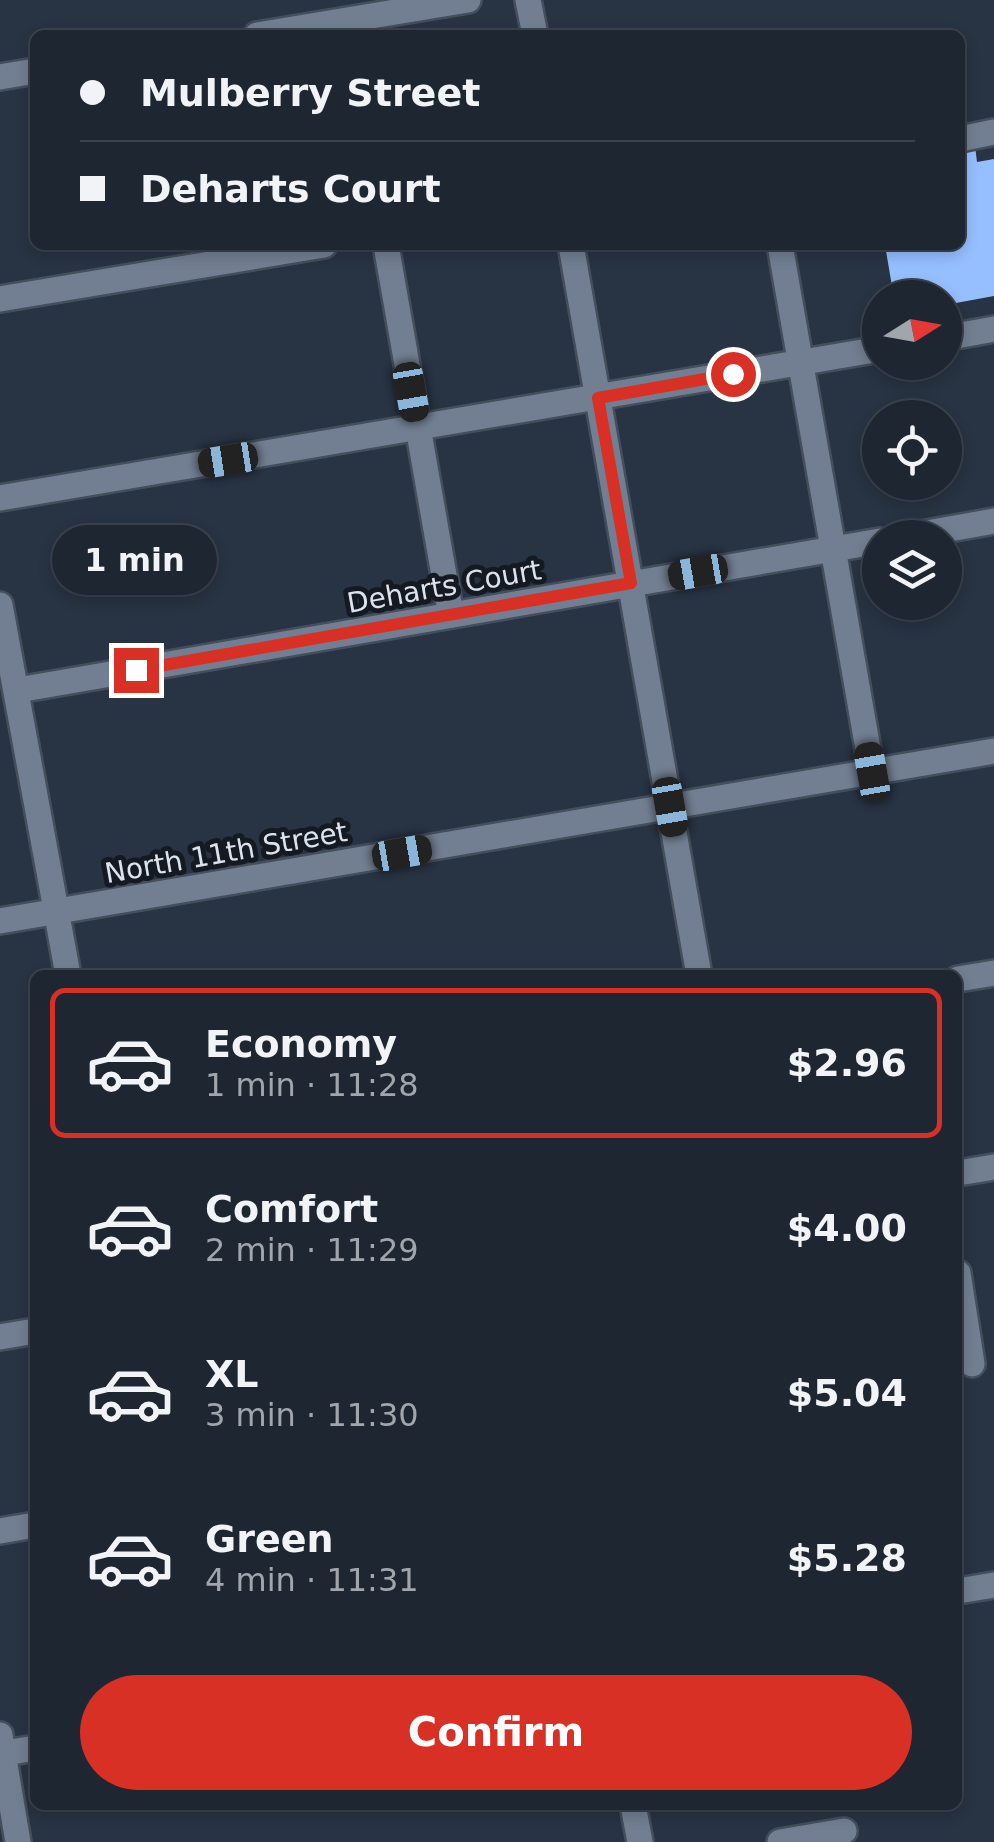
<!DOCTYPE html>
<meta charset="utf-8">
<style>
:root{--surface:#1e2632;--page:#2b323e;--text:#f1f3f6;--muted:#a1a5ac;--line:#3c434d;--accent:#d93025}
body{margin:0;font-family:"DejaVu Sans",sans-serif;background:var(--page);color:var(--text);height:100vh;display:flex;flex-direction:column;font-size:38px;white-space:nowrap}
*{box-sizing:border-box;margin:0}
p{font-size:32px;color:var(--muted)}
.icon{flex:none;width:55px;height:55px;fill:none;stroke:currentColor;stroke-width:2;stroke-linecap:round;stroke-linejoin:round}
.map{position:relative;flex:1;overflow:hidden}
.drawer{position:absolute;left:30px;top:970px;width:932px;height:840px;display:flex;flex-direction:column;background:var(--surface);border-radius:15px;box-shadow:0 5px 15px #0003,0 0 0 2px var(--line)}
.drawer>*{flex:none}
.hud{position:absolute;left:30px;top:30px;width:935px;height:220px;border-radius:15px;box-shadow:0 5px 15px #0003,0 0 0 2px var(--line);display:grid;align-content:center;height:220px;padding:0 50px;background:var(--surface)}
.needle{width:65px;rotate:79deg}
.fabs{position:absolute;left:862px;top:280px;display:grid;gap:20px}
.fabs a{display:grid;place-items:center;width:100px;height:100px;border-radius:50%;background:var(--surface);box-shadow:0 5px 15px #0003,0 0 0 2px var(--line);font-size:50px}
.end{position:absolute;width:45px;height:45px;margin:-22px;border:12px solid #d93025;background:#fff;box-shadow:0 0 0 5px #fff}
.from{border-radius:50%}
.bubble{position:absolute;height:70px;border-radius:35px;background:var(--surface);box-shadow:0 5px 15px #0003,0 0 0 2px var(--line);font-size:32px;font-weight:800;line-height:70px;text-align:center}
.car{position:absolute;width:30px;height:60px;margin:-30px -15px;border-radius:12px;box-shadow:0 0 8px 2px #0007;background:linear-gradient(#222 24%,#8ab4d8 0 40%,#222 0 76%,#8ab4d8 0 86%,#222 0)}
.hud b{display:flex;align-items:center;gap:35px;height:95px;font-size:38px}
.hud b+b{border-top:2px solid var(--line)}
.hud i{width:25px;height:25px;background:var(--text)}
ul{padding:18px 0 0;list-style:none}
li{display:flex;align-items:center;gap:30px;height:150px;margin:0 20px 15px;padding:0 30px;border:5px solid transparent;border-radius:15px}
li div{flex:1}
li b{display:block;font-size:38px}
li em{font-style:normal;font-weight:800}
li.active{border-color:var(--accent)}
li>.icon{width:90px;height:90px;stroke-width:1.5}
.primary-button{display:flex;gap:20px;margin-top:auto;padding:20px 50px}
.primary-button a{flex:1;height:115px;border-radius:60px;background:var(--accent);color:#fff;font-size:40px;font-weight:800;line-height:115px;text-align:center}
.map>svg:first-child{display:block}
.building{fill:#96bfff}
.lines{fill:none;stroke-linecap:round;stroke-linejoin:round}
.minor-casing{stroke:#454e5c;stroke-width:30}
.minor{stroke:#727f92;stroke-width:25}
.route{stroke:#d93025;stroke-width:12}
.labels{text-anchor:middle;stroke-width:10;stroke-linejoin:round;paint-order:stroke}
.street-label{font-size:28px;fill:#dce3ee;stroke:#151a22}
</style>
<div class="map">
<svg width="994" height="1842" viewBox="0 0 994 1842">
<rect width="100%" height="100%" fill="#283343"/>
<polygon class="building" points="975,146 977,162 994,159 994,296 945,305 945,298 894,298 885,245 960,245 960,149"/>
<g class="lines">
<defs>
<g id="minor">
<polyline points="528,0 535,35"/>
<polyline points="257,35 468,0"/>
<polyline points="0,77 35,71"/>
<polyline points="960,139 994,132"/>
<polyline points="386,245 451,615"/>
<polyline points="571,245 699,975"/>
<polyline points="780,245 872,772"/>
<polyline points="0,299 324,245"/>
<polyline points="945,338 994,329"/>
<polyline points="0,498 880,349"/>
<polyline points="899,538 994,521"/>
<polyline points="0,605 68,975"/>
<polyline points="18,690 880,541"/>
<polyline points="0,921 994,751"/>
<polyline points="958,979 994,973"/>
<polyline points="958,1173 994,1167"/>
<polyline points="958,1273 972,1364"/>
<polyline points="0,1337 35,1331"/>
<polyline points="0,1531 35,1525"/>
<polyline points="958,1591 994,1585"/>
<polyline points="0,1735 18,1842"/>
<polyline points="0,1754 35,1748"/>
<polyline points="633,1805 640,1842"/>
<polyline points="780,1842 844,1831"/>
</g>
</defs>
<use href="#minor" class="minor-casing"/>
<use href="#minor" class="minor"/>
</g>
<g class="lines">
<polyline class="route" points="136,670 631,583 598,398 733,374"/>
</g>
<g class="labels">
<g class="street-label">
<text transform="translate(444 586) rotate(-10)" y="10">Deharts Court</text>
<text transform="translate(226 852) rotate(-10)" y="10">North 11th Street</text>
</g>
</g>
</svg>
<div class="fabs">
<a><svg class="needle" viewBox="-14 -14 28 28"><path d="M0-13l5 13h-10z" fill="#e53935"/><path d="M0 13l5-13h-10z" fill="#a1a5ac"/></svg></a>
<a><svg class="icon" aria-label="locate" viewBox="0 0 24 24"><circle cx="12" cy="12" r="6"/><path d="M12 2v4M12 18v4M2 12h4M18 12h4"/></svg></a>
<a><svg class="icon" aria-label="layers" viewBox="0 0 24 24"><path d="M12 4l9 5-9 5-9-5zM3 14l9 5 9-5"/></svg></a>
</div>
<i class="end from" style="left:733px;top:374px"></i>
<i class="end" style="left:136px;top:670px"></i>
<div class="bubble" style="left:52px;top:525px;width:165px">1 min</div>
<i class="car" style="left:411px;top:392px;rotate:170deg"></i>
<i class="car" style="left:228px;top:460px;rotate:261deg"></i>
<i class="car" style="left:698px;top:572px;rotate:260deg"></i>
<i class="car" style="left:872px;top:772px;rotate:350deg"></i>
<i class="car" style="left:670px;top:807px;rotate:170deg"></i>
<i class="car" style="left:402px;top:853px;rotate:80deg"></i>
<div class="hud">
<b><i class="from"></i>Mulberry Street</b>
<b><i></i>Deharts Court</b>
</div>
<section class="drawer">
<ul>
<li class="active"><svg class="icon" aria-label="car" viewBox="0 0 24 24"><path d="M5 17H2v-5l4-1 3-4h7l3 4 3 1v5h-3M9 17h6M6 11h13"/><circle cx="7" cy="17" r="2"/><circle cx="17" cy="17" r="2"/></svg><div><b>Economy</b><p>1 min · 11:28</p></div><em>$2.96</em></li>
<li><svg class="icon" aria-label="car" viewBox="0 0 24 24"><path d="M5 17H2v-5l4-1 3-4h7l3 4 3 1v5h-3M9 17h6M6 11h13"/><circle cx="7" cy="17" r="2"/><circle cx="17" cy="17" r="2"/></svg><div><b>Comfort</b><p>2 min · 11:29</p></div><em>$4.00</em></li>
<li><svg class="icon" aria-label="car" viewBox="0 0 24 24"><path d="M5 17H2v-5l4-1 3-4h7l3 4 3 1v5h-3M9 17h6M6 11h13"/><circle cx="7" cy="17" r="2"/><circle cx="17" cy="17" r="2"/></svg><div><b>XL</b><p>3 min · 11:30</p></div><em>$5.04</em></li>
<li><svg class="icon" aria-label="car" viewBox="0 0 24 24"><path d="M5 17H2v-5l4-1 3-4h7l3 4 3 1v5h-3M9 17h6M6 11h13"/><circle cx="7" cy="17" r="2"/><circle cx="17" cy="17" r="2"/></svg><div><b>Green</b><p>4 min · 11:31</p></div><em>$5.28</em></li>
</ul>
<div class="primary-button"><a>Confirm</a></div>
</section>
</div>
